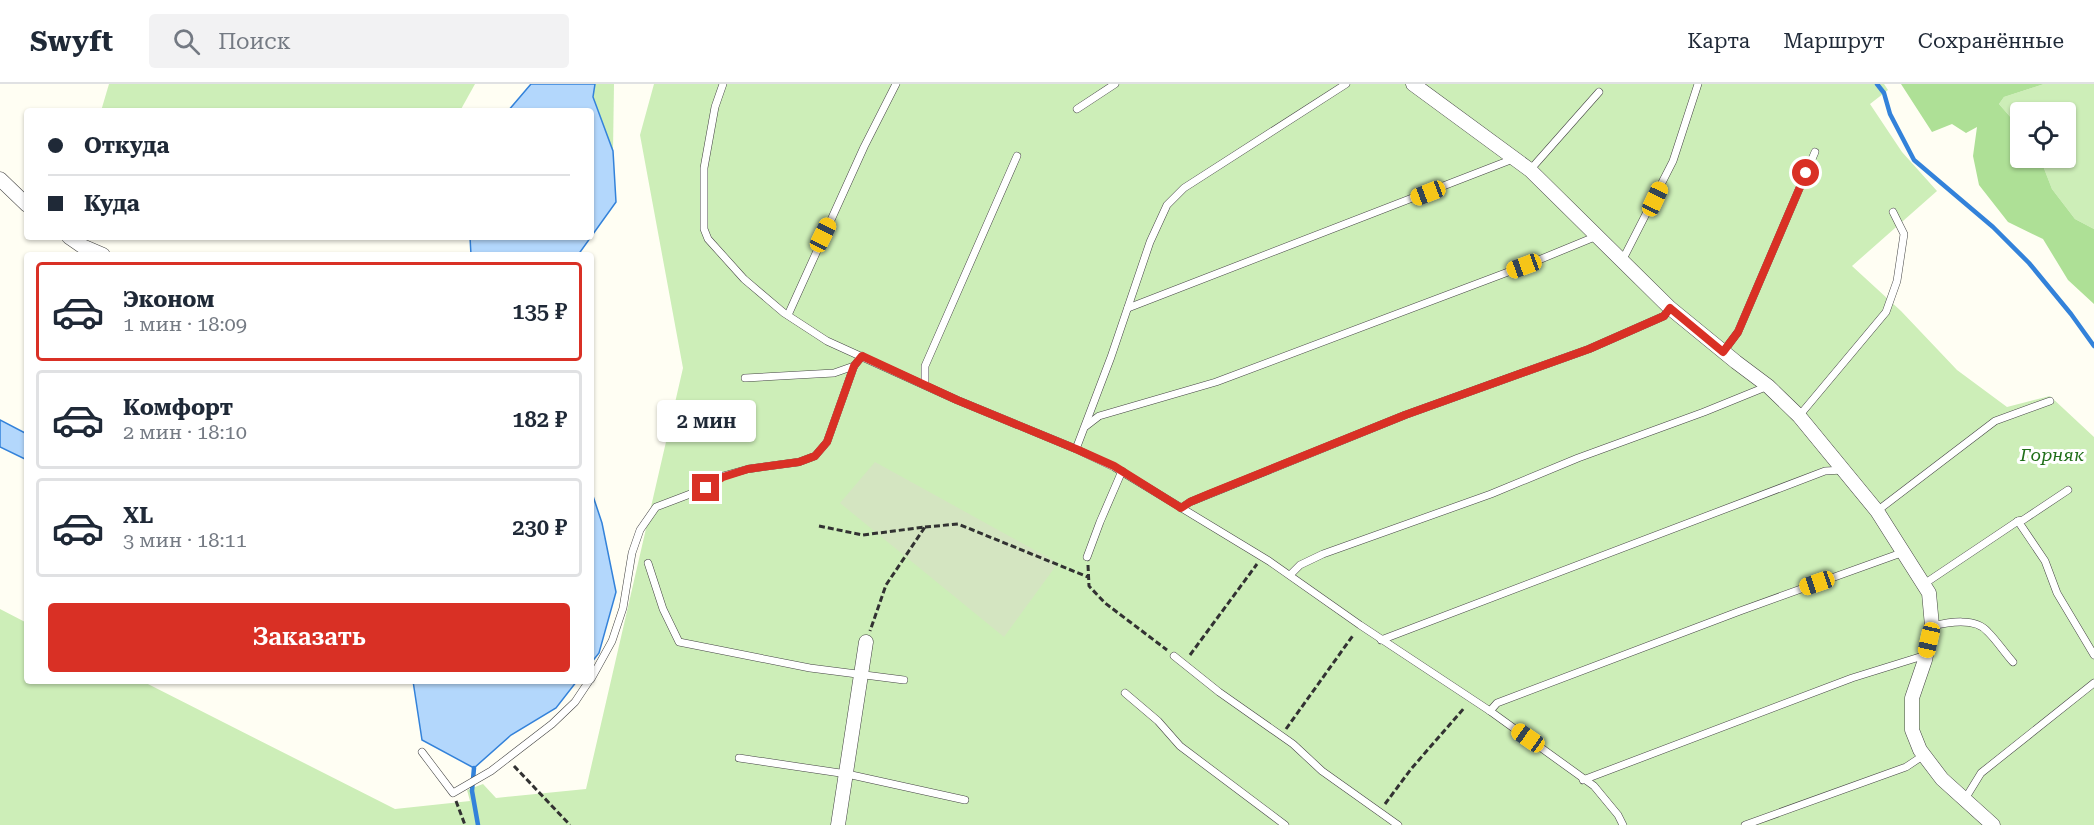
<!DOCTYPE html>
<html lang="ru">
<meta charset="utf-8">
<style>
:root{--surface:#fff;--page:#f2f2f3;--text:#1f2937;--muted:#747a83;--line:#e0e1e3;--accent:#d93025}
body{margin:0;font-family:"Roboto Serif",serif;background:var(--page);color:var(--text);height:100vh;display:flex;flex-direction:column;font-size:22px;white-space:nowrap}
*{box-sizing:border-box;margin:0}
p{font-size:20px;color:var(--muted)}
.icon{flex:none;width:33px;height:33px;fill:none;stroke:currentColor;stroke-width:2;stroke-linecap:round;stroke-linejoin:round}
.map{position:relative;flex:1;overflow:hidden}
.drawer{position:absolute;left:24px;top:168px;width:570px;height:432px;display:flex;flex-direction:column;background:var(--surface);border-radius:6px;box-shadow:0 2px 4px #0004}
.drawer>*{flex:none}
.top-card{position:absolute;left:24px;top:24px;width:570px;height:132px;border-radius:6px;box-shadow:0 2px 4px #0004;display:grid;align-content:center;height:132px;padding:0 24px;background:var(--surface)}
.tools{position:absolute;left:2010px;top:18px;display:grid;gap:12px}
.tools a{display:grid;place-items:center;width:66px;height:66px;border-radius:6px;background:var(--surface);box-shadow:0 2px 4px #0004;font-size:30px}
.end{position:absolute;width:27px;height:27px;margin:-14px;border:8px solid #d93025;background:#fff;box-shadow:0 0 0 3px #fff}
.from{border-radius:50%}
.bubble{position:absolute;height:42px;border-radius:6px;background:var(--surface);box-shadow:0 2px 4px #0004;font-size:20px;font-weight:600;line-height:42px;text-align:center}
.car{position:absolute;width:18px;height:36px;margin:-18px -9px;border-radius:8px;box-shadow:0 0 4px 2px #0007;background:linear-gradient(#f5c518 24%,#345 0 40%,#f5c518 0 76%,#345 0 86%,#f5c518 0)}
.top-card b{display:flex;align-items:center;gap:21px;height:57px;font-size:22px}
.top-card b+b{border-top:2px solid var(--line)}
.top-card i{width:15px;height:15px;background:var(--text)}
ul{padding:10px 0 0;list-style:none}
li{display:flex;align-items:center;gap:18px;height:99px;margin:0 12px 9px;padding:0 12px;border:3px solid var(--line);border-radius:6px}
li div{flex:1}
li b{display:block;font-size:22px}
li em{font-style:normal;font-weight:600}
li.current{border-color:var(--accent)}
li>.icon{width:54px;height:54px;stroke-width:1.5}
.action{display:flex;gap:12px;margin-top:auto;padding:12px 24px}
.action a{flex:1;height:69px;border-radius:6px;background:var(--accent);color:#fff;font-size:24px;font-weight:600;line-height:69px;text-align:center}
header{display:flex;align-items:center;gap:36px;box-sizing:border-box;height:84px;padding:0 30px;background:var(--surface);border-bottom:2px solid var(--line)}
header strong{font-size:28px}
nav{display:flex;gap:33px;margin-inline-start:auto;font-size:21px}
.search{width:420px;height:54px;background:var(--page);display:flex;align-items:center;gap:15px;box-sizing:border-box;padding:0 21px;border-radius:6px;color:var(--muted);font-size:22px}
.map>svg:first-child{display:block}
.green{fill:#cdeeb8}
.forest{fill:#aee096}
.cemetery{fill:#d4e5c1}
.water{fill:#b3d7fc;stroke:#3382da;stroke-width:1.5}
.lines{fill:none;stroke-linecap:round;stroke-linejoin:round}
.stream{stroke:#3382da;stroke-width:4.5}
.lane-casing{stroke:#434343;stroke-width:8}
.street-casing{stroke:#434343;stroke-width:15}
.path{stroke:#323232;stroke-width:3;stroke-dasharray:6 3;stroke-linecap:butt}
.lane{stroke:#fff;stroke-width:7}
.street{stroke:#fff;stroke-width:14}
.route{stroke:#d93025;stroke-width:8}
.labels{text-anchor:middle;stroke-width:6;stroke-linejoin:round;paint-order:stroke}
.park-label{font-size:18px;font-style:italic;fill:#206f19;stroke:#fff}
</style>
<header>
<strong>Swyft</strong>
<div class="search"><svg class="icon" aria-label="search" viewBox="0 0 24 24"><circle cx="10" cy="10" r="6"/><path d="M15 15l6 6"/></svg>Поиск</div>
<nav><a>Карта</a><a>Маршрут</a><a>Сохранённые</a></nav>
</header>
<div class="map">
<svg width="2094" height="741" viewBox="0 0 2094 741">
<rect width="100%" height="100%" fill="#fffef3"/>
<g class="green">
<polygon points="109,0 475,0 460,27 101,27"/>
<polygon points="595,0 614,0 613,67 593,13"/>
<polygon points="654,0 1884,0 1888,6 1870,20 1902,68 1937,107 1852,182 1901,227 1957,286 2007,323 2050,312 2094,353 2094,741 0,741 0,525 27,539 27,597 142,597 395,725 470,717 467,706 483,700 496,714 586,705 683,284 640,51"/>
<polygon points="2044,0 2094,0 2094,145 2075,135 2052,105 2040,74 2066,74 2066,28 2020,28 2020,44 1999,20 2004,13"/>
</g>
<polygon class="forest" points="1901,0 2044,0 2004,13 1999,20 2020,44 2020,74 2040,74 2052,105 2075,135 2094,145 2094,220 2068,196 2043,155 2008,138 1979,101 1973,72 1977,43 1966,49 1952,40 1932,48"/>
<polygon class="cemetery" points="875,378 1058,479 1004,553 840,419"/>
<g class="water">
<polygon points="531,0 595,0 593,13 613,67 616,118 578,171 471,171 470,153 591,153 591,27 508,27"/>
<polygon points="0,336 27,350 27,376 0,363"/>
<polygon points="591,406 602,439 616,508 599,569 591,579"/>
<polygon points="413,597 577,597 556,624 511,651 474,684 422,656"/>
</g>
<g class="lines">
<g class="stream">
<polyline points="1877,0 1884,9 1890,30 1914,76 1993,143 2029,179 2071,230 2094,262"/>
<polyline points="474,684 472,707 478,741"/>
</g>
<defs>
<g id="lane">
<polyline points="723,0 715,23 704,84 704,145 708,155 744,195 784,229 827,257 957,316 1076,365"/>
<polyline points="1346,0 1184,104 1167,121 1150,158 1111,273 1076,365 1114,383 1269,477 1360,541 1490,627 1594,702 1618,731 1623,741"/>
<polyline points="1077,25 1115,0"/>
<polyline points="1530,86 1599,8"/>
<polyline points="1622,177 1673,77 1698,0"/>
<polyline points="1128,224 1513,75"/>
<polyline points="788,231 864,63 896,0"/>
<polyline points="1723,268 1738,248 1815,68"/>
<polyline points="745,294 834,289 854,282"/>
<polyline points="925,301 925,282 1017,72"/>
<polyline points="1799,332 1886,228 1897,197 1904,150 1893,128"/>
<polyline points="1086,342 1099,332 1216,298 1524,182 1597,152"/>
<polyline points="1181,424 1190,418 1405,331 1589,265 1664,232 1670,224"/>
<polyline points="1877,427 1995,337 2050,317"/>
<polyline points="2018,437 2023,436 2068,406"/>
<polyline points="1087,473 1100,438 1122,387"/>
<polyline points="648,479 663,525 679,558 810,584 904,596"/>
<polyline points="1290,491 1300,481 1323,470 1491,410 1578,374 1704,328 1768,302"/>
<polyline points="1924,500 2018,437 2045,477 2057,509 2094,571"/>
<path d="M1932 542C1949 538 1976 533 1988 548 1997 557 2004 568 2013 578"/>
<polyline points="1381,556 1825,387 1843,386"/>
<polyline points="1174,572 1219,608 1293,660 1322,687 1398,741"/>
<polyline points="591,595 612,557 623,524 632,469 640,446 656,423 706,404 723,392 748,385 799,378 815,372 827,358 854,282 862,272"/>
<polyline points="1125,609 1158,637 1180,662 1285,741"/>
<polyline points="1490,627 1497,619 1740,527 1904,468"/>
<polyline points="422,668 453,709 491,687 552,640 575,618 589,597"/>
<polyline points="739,674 847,690 965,716"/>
<polyline points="1583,696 1852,594 1926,571"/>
<polyline points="1965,715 1981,689 2094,599"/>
<polyline points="1745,741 1906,683 1924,671"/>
</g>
<g id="street">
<polyline points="1413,0 1530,86 1670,224 1736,278 1768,302 1799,332 1877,427 1929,509 1932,542 1925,576 1912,614 1912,646 1920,666 1942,695 1993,741"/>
<polyline points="0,95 27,121"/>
<polyline points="69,153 82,162 103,171"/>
<polyline points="838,741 866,558"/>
</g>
</defs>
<use href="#lane" class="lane-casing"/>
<use href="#street" class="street-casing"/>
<g class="path">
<polyline points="819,442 863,451 925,443 886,501 870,547"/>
<polyline points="925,443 958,440 1088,493"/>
<polyline points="1088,481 1089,502 1105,519 1167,566"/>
<polyline points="1190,571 1257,480"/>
<polyline points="1286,645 1354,550"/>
<polyline points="514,682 570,741"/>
<polyline points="456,717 465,741"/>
<polyline points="1385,720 1411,685 1465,623"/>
</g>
<use href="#lane" class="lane"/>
<use href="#street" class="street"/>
</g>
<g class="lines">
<polyline class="route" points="706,404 723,393 748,385 799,378 815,372 827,358 854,282 862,272 957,316 1076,365 1114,382 1181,424 1190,418 1209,410 1405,331 1589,265 1664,232 1670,224 1723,268 1738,248 1806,89"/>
</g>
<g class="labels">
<g class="park-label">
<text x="2052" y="377">Горняк</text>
</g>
</g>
</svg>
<div class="tools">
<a><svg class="icon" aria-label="locate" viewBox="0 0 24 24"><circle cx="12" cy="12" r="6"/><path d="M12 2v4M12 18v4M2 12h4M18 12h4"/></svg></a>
</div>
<i class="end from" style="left:1806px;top:89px"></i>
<i class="end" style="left:706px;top:404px"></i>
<div class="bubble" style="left:657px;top:316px;width:99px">2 мин</div>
<i class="car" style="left:1428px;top:109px;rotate:249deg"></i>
<i class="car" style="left:1655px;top:115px;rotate:25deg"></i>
<i class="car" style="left:823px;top:151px;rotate:26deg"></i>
<i class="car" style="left:1524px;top:182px;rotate:250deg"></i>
<i class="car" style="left:1817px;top:499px;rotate:251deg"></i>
<i class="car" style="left:1929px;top:556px;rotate:193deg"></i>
<i class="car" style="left:1528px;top:654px;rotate:305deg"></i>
<div class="top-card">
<b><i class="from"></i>Откуда</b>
<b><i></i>Куда</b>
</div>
<section class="drawer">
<ul>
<li class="current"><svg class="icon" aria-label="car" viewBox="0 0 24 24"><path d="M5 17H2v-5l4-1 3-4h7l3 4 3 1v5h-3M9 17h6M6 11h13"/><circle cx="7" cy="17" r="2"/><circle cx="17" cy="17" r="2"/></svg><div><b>Эконом</b><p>1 мин · 18:09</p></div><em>135 ₽</em></li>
<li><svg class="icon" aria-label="car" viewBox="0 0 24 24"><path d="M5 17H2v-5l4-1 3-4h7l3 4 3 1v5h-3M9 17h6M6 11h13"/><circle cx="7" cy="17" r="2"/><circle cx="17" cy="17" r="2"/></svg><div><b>Комфорт</b><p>2 мин · 18:10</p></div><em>182 ₽</em></li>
<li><svg class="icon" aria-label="car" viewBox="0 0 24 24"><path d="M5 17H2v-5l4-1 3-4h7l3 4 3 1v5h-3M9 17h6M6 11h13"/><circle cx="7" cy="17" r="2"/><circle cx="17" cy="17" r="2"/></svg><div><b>XL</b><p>3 мин · 18:11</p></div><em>230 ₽</em></li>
</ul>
<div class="action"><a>Заказать</a></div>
</section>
</div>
